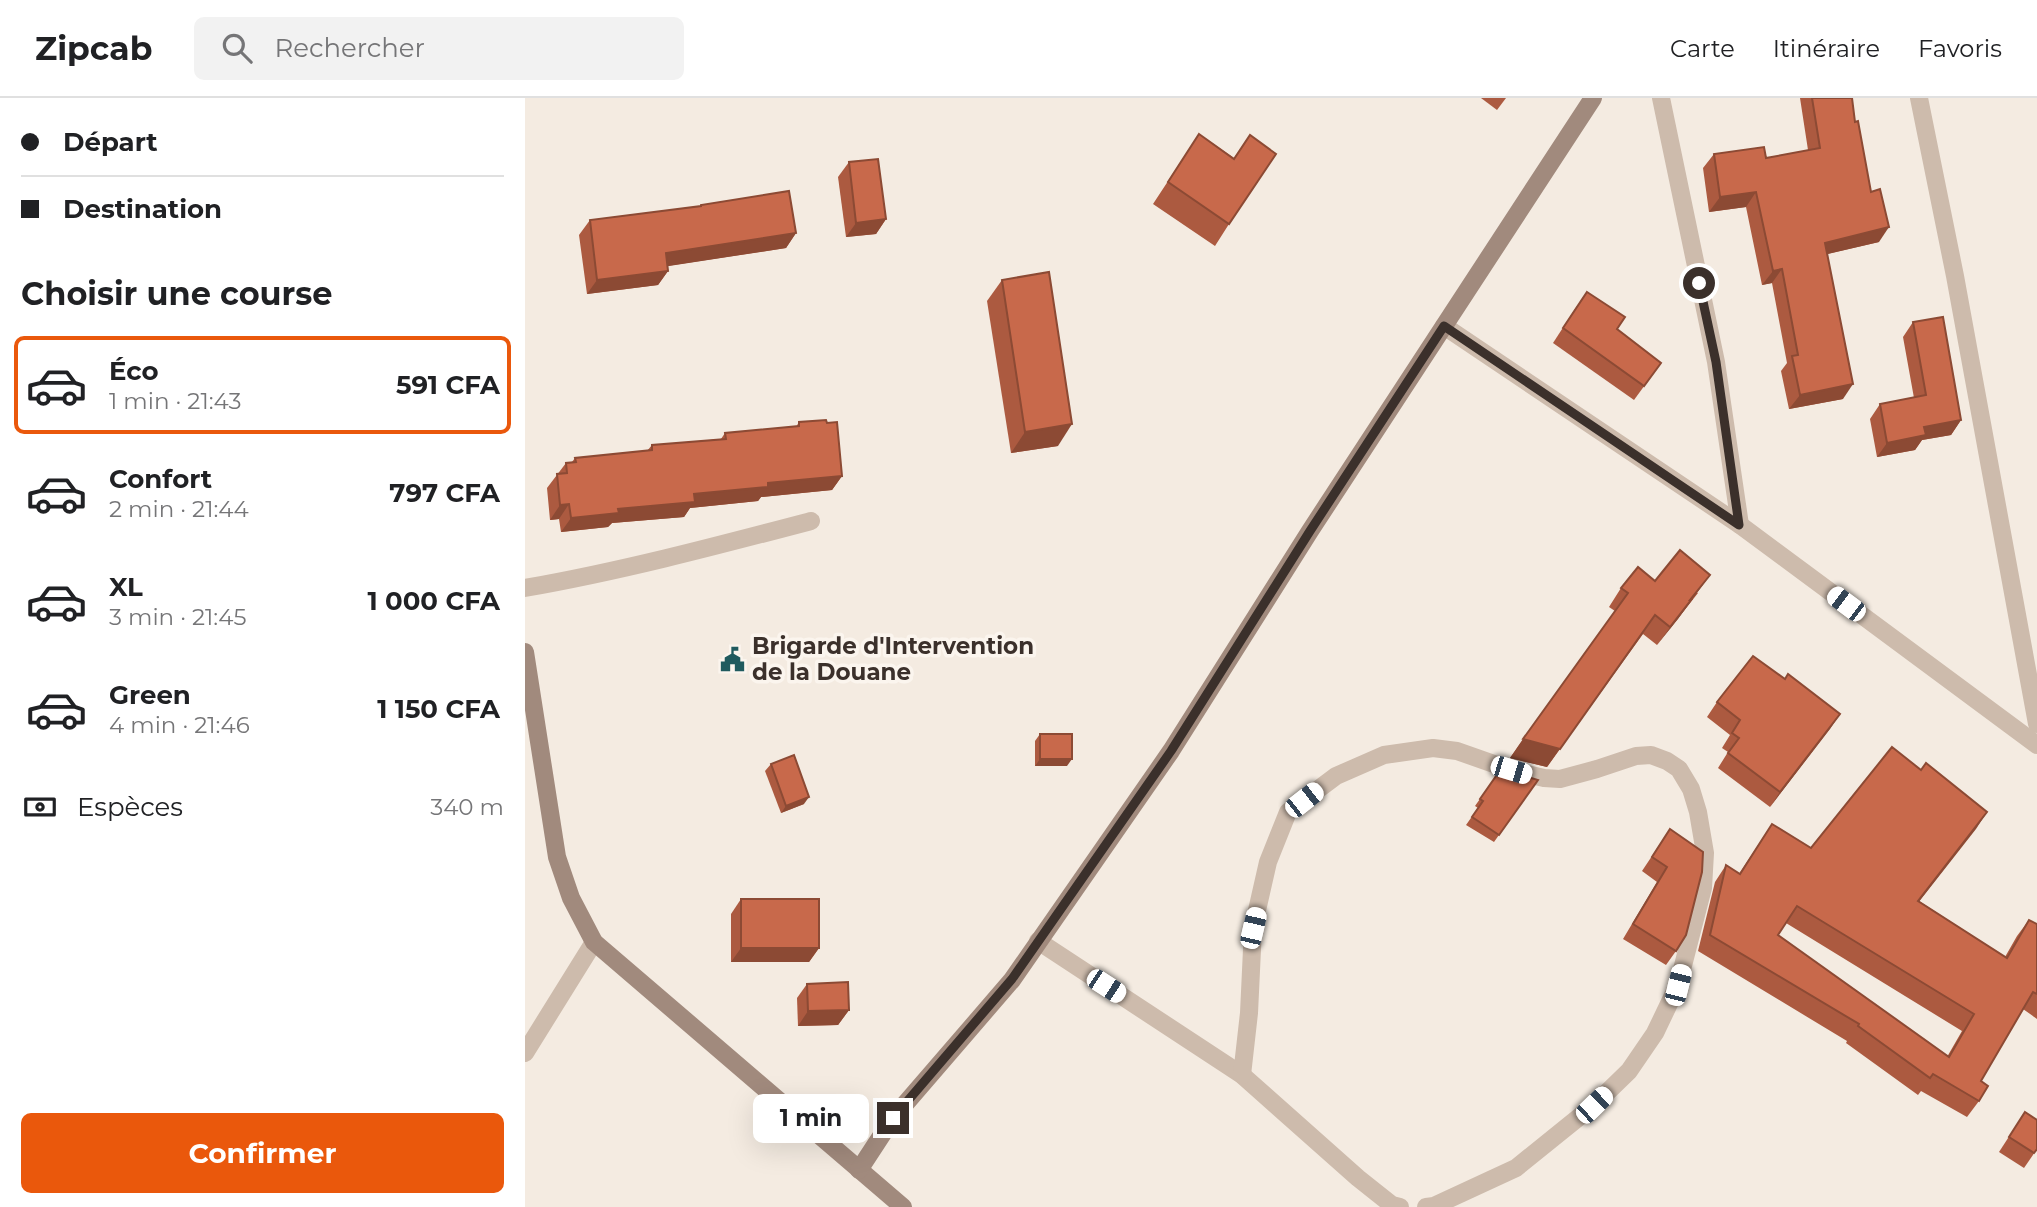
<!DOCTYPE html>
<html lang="fr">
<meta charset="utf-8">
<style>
:root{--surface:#fff;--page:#f2f2f2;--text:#202124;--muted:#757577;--line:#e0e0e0;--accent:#ea580c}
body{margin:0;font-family:Montserrat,sans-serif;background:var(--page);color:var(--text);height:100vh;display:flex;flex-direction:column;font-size:26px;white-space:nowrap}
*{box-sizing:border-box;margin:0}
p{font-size:23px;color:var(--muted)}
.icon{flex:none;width:38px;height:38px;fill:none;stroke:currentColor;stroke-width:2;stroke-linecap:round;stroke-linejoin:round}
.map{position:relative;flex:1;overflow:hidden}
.drawer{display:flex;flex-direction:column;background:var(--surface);width:525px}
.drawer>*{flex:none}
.guide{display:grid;align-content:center;height:154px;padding:0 21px;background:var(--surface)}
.end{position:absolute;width:32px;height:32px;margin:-16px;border:9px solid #3b302b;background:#fff;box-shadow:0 0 0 4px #fff}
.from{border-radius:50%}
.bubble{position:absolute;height:49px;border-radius:10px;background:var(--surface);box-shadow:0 7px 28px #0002;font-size:23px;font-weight:700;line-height:49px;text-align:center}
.car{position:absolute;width:21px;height:42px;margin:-21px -10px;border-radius:9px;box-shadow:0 0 5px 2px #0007;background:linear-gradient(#fff 24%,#345 0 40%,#fff 0 76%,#345 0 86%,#fff 0)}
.guide b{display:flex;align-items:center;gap:24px;height:66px;font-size:26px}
.guide b+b{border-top:2px solid var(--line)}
.guide i{width:18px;height:18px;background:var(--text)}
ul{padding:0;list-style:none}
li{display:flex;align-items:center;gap:21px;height:98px;margin:0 14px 10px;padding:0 7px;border:4px solid transparent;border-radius:10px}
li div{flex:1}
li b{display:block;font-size:26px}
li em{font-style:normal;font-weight:700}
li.current{border-color:var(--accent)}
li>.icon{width:63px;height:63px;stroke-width:1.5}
h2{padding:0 21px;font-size:32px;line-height:84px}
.pay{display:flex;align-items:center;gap:18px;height:77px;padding:0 21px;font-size:26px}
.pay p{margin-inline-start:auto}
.primary-button{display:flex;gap:14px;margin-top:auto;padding:14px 21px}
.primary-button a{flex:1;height:80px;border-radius:10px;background:var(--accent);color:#fff;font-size:28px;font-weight:700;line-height:80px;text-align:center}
header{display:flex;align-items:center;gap:42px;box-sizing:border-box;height:98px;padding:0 35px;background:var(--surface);border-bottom:2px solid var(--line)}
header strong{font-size:33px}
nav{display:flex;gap:38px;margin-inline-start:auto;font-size:24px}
.search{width:490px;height:63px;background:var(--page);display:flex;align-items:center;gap:18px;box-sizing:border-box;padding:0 24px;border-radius:10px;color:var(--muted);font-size:26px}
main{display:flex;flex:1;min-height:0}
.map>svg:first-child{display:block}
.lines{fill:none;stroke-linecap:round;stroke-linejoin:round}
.lane{stroke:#cdbbac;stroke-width:18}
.street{stroke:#cdbbac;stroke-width:18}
.secondary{stroke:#a18a7d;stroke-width:18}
.wall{fill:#ac5a40;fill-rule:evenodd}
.shaded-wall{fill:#8c4a34}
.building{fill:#c8694b;stroke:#8c4a34;stroke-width:2;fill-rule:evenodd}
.route{stroke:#3b302b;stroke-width:9}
.labels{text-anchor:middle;stroke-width:7;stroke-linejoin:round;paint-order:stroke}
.poi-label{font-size:23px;font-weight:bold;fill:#3b302b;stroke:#fbf5ee;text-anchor:start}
</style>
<header>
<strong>Zipcab</strong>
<div class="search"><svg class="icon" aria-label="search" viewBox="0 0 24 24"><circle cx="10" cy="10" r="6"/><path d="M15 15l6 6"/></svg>Rechercher</div>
<nav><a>Carte</a><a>Itinéraire</a><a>Favoris</a></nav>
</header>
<main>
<section class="drawer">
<div class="guide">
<b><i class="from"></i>Départ</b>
<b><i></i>Destination</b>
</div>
<h2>Choisir une course</h2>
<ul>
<li class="current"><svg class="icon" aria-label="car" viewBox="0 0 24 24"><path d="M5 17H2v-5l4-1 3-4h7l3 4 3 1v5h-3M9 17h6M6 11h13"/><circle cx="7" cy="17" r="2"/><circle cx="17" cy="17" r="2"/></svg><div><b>Éco</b><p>1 min · 21:43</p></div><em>591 CFA</em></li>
<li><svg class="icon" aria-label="car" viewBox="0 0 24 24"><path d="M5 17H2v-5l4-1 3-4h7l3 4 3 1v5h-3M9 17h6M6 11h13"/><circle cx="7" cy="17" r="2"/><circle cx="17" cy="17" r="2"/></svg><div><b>Confort</b><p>2 min · 21:44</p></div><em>797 CFA</em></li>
<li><svg class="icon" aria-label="car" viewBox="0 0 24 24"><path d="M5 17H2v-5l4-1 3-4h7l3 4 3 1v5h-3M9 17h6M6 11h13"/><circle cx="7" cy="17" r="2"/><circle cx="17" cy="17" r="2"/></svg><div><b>XL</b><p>3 min · 21:45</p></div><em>1 000 CFA</em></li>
<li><svg class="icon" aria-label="car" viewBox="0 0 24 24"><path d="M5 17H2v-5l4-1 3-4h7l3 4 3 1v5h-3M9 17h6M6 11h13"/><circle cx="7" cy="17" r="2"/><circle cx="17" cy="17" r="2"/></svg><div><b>Green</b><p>4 min · 21:46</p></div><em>1 150 CFA</em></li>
</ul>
<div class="pay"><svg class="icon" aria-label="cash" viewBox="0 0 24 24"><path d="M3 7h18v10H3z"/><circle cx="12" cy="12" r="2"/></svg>Espèces<p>340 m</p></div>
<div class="primary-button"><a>Confirmer</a></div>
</section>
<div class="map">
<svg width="1512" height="1109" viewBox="0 0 1512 1109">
<rect width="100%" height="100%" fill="#f4ebe1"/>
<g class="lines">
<g class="lane">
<polyline points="513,843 717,977 833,1080 867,1107 875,1109"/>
<polyline points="717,977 724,915 728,830 743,764 763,714 811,678 859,657 908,650 932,653 986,672 1019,680 1035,681 1072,671 1111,658 1126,657 1142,663 1154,671 1166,691 1173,714 1180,755 1178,790 1153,887 1130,935 1104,973 1069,1007 991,1070 909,1108 901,1109"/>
</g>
<g class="street">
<polyline points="1136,0 1191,264 1215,427"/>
<polyline points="1394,0 1430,178 1512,626"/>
<polyline points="919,228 1215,427 1512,647"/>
<path d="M0 490C97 473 191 448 286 423"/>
<polyline points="0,955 69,844"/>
</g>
<g class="secondary">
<polyline points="0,554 32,759 46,800 69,844 378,1109"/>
<polyline points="334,1072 368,1020 487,882 646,653 785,433 1068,0"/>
</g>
</g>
<g class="wall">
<polygon points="956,0 981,0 972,12"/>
<polygon points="1275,0 1327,0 1330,24 1354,144 1302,156 1318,301 1264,311 1256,273 1262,265 1247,185 1237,187 1221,109 1184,114 1178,70 1189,56 1241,60 1283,52"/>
<polygon points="674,36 709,60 725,37 704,126 690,148 628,106"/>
<polygon points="324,64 361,121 351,136 321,139 313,79"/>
<polygon points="176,107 271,135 261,150 142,168 143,173 133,187 62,196 54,137 65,122 175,108"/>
<polygon points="477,182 533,348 486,355 462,203"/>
<polygon points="1052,208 1092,231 1136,265 1109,302 1028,245"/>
<polygon points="1388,224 1436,322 1426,337 1397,342 1390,352 1352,359 1345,321 1355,306 1389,300 1378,239"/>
<polygon points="274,324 317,378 307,392 236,399 233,403 165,410 159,419 87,425 83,429 36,434 34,421 25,422 22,390 41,365 47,364 50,360 122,353 127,347 196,341 200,335 271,329"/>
<polygon points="1130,483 1173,495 1132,547 1118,536 1022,669 985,660 1090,513 1084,509 1096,490"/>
<polygon points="1260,581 1315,616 1245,709 1193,670 1203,654 1197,650 1205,637 1182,619 1192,604"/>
<polygon points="515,636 542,668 510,668 510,643"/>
<polygon points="246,666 279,706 256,715 240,673"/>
<polygon points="976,671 1013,682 969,744 941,727 953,710 950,708"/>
<path d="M1396 672 1462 714 1394 803 1480 859 1492 838 1504 822 1512 826V921L1498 911 1456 983 1454 1003 1442 1019 1396 993 1393 997 1321 945 1322 943 1173 853 1190 784 1201 767 1214 776 1247 726 1286 750ZM1261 825 1437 933 1422 959 1253 837Z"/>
<polygon points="1145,731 1151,853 1141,867 1098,841 1132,784 1117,773"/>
<polygon points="216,801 294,850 284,864 206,864 206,816"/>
<polygon points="282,886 324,912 313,927 273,928 272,900"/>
<polygon points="1500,1014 1512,1051 1499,1070 1474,1054"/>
</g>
<g class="shaded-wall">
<polygon points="1231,94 1221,109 1184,114 1195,99"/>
<polygon points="361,121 351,136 321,139 331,125"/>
<polygon points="1364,129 1354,144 1290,159 1300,145"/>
<polygon points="271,135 261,150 131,170 141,155"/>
<polygon points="1257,171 1247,185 1237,187 1248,173"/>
<polygon points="143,173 133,187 62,196 72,182"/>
<polygon points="1328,286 1318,301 1264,311 1275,297"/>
<polygon points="1436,322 1426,337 1397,342 1390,352 1352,359 1362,345 1399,329"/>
<polygon points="547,326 533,348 486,355 500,334"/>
<polygon points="317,378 307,392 236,399 233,403 165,410 159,419 87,425 83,429 36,434 46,420 169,396 243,385"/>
<polygon points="44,406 34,421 25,422 35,407"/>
<polygon points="1185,477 1153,521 1132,547 1165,502"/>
<polygon points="1130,517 1022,669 985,660 998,641"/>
<polygon points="1315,616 1305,631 1245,709 1255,694"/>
<polygon points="515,661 547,661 542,668 510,668"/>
<polygon points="284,699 279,706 256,715 261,708"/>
<polygon points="1462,714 1451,731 1382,819 1393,803"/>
<polygon points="216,850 294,850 284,864 206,864"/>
<polygon points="324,912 313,927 273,928 283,913"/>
</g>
<g class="building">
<polygon points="1287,0 1327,0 1330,24 1333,23 1346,94 1355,91 1364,129 1300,145 1328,286 1275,297 1267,258 1273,257 1257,171 1248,173 1231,94 1195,99 1189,56 1239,49 1241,60 1295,50"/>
<polygon points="674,36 709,61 725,37 751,56 704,126 643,84"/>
<polygon points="353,61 361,121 331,125 324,64"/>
<polygon points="264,93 271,135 141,155 143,173 72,182 65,122 176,108 176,107"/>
<polygon points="524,174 547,326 500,334 477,182"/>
<polygon points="1062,194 1100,219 1092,231 1136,265 1119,288 1038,230"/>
<polygon points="1418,219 1436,322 1399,329 1401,337 1362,345 1355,306 1401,297 1388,224"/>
<polygon points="301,322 302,325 312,324 317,378 243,385 243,389 169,396 170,404 93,411 94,415 46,420 44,406 35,407 32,376 42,375 41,365 51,364 50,360 127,352 127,347 201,341 200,335 274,328 274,324"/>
<polygon points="1155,452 1185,477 1165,502 1166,502 1145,529 1130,517 1035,651 998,641 1103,495 1096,490 1113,469 1130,483"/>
<polygon points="1228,558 1260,581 1263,576 1315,616 1255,694 1203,655 1214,640 1207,635 1215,622 1192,604"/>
<rect x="515" y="636" width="32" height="25"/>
<path d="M1367 649 1396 672 1401 665 1462 714 1393 803 1482 860 1504 822 1512 826V896L1508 894 1456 983 1463 988 1454 1003 1408 976 1405 980 1333 928 1334 926 1185 837 1201 767 1215 776 1247 726 1286 750ZM1272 808 1449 916 1424 959 1253 837Z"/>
<polygon points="269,657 284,699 261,708 246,666"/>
<polygon points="976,671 1013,682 974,737 947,719 958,703 955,701"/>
<polygon points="1145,731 1178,754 1177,774 1161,837 1151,853 1108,826 1142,769 1127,759"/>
<rect x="216" y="801" width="78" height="49"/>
<polygon points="323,884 324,912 283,913 282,886"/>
<polygon points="1500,1014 1512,1022 1512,1051 1509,1055 1484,1039"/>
</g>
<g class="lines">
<polyline class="route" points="368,1020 487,881 646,653 785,433 919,228 1214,427 1191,264 1174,185"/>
</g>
<defs>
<symbol id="civic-bare" viewBox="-9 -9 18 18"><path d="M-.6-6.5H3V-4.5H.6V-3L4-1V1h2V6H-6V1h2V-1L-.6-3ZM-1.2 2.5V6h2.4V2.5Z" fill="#1f5a5e" stroke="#fbf5ee" stroke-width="2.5" paint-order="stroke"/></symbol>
</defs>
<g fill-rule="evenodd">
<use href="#civic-bare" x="190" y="544" width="35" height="35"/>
</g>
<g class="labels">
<g class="poi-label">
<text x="227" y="556">Brigarde d'Intervention<tspan x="227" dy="26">de la Douane</tspan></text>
</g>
</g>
</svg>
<i class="end from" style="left:1174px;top:185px"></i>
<i class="end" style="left:368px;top:1020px"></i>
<div class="bubble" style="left:228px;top:996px;width:116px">1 min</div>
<i class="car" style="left:1321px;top:506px;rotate:307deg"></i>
<i class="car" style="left:986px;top:672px;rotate:107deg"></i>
<i class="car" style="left:779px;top:702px;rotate:52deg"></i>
<i class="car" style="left:728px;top:830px;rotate:13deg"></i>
<i class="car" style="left:1153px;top:887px;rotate:14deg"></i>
<i class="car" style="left:581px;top:888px;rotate:123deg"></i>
<i class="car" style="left:1069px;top:1007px;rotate:46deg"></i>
</div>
</main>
